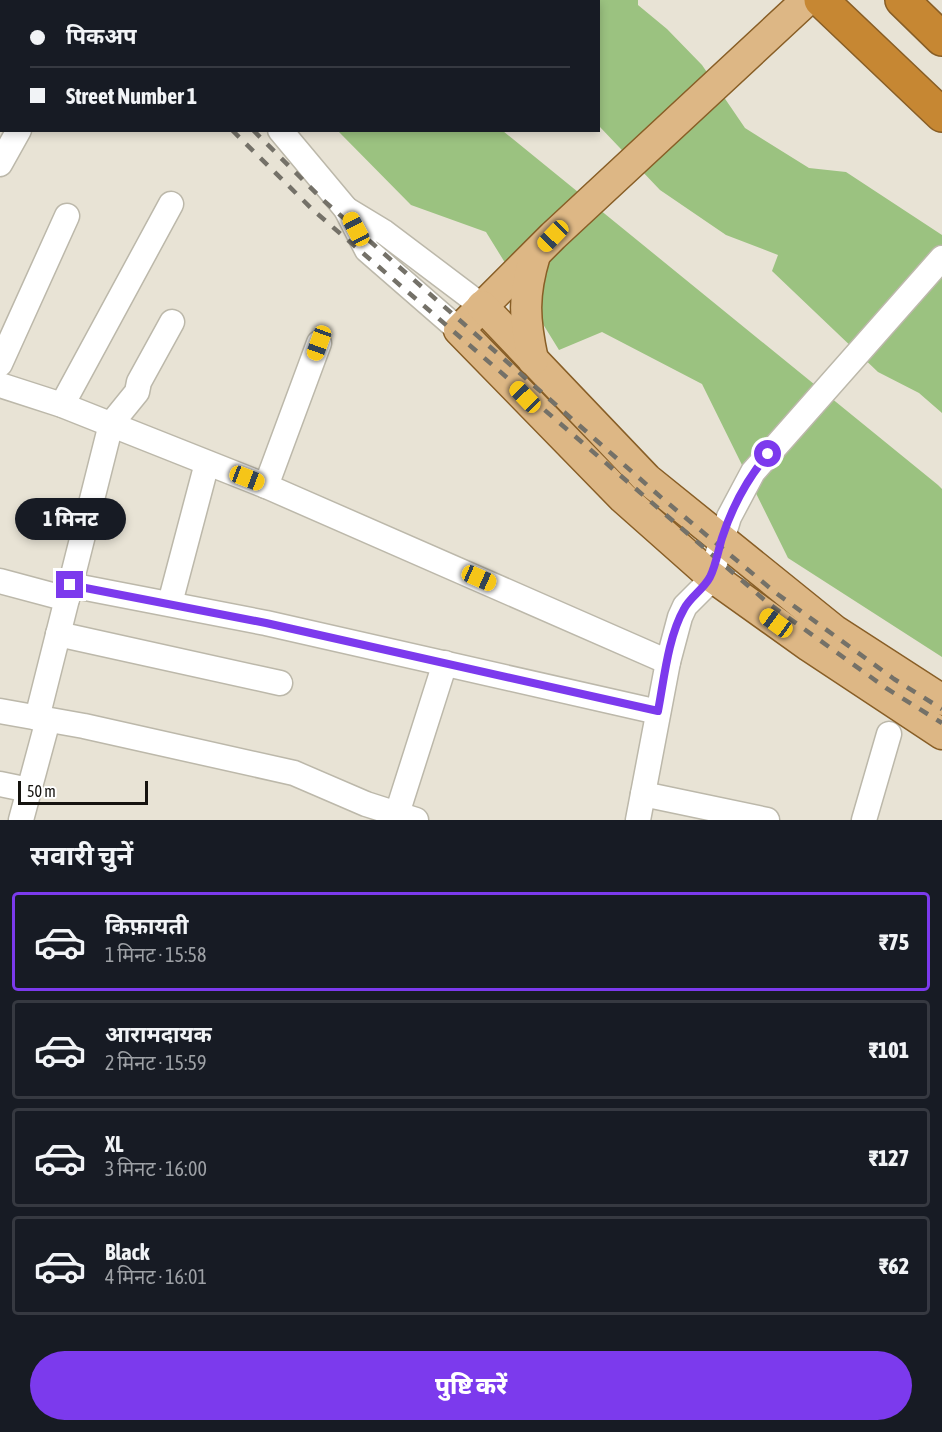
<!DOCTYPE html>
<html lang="hi">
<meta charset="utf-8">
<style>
:root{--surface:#171b24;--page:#242831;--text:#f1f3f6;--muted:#9ea1a6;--line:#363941;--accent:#7c3aed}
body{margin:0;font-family:"Asap Condensed","Noto Sans Devanagari",sans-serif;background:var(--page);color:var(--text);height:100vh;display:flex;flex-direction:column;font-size:22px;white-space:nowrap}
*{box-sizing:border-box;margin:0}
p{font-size:20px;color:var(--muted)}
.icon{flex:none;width:33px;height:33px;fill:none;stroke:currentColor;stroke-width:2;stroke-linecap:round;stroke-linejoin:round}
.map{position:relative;height:820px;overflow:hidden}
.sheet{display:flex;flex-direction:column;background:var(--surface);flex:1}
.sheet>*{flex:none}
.guide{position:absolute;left:0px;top:0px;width:600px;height:132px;box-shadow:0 3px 9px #0003;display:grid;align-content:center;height:132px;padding:0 30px;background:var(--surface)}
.scale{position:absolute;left:18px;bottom:15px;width:130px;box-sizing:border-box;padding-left:6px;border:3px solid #15130f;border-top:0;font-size:16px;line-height:21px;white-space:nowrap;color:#15130f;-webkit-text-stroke:4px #fff;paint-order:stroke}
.end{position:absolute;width:27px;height:27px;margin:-14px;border:8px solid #7c3aed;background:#fff;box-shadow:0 0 0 3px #fff}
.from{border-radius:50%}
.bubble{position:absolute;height:42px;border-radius:21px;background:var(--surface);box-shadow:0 3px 9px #0003;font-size:20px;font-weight:800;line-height:42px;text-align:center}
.car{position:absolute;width:18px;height:36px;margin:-18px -9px;border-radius:8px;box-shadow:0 0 4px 2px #0007;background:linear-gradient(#f5c518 24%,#345 0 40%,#f5c518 0 76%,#345 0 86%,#f5c518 0)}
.guide b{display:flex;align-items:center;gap:21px;height:57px;font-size:22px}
.guide b+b{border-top:2px solid var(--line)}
.guide i{width:15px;height:15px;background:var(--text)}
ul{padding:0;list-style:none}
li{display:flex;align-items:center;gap:18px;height:99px;margin:0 12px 9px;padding:0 18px;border:3px solid var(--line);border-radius:6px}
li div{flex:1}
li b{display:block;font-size:22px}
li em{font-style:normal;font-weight:800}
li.active{border-color:var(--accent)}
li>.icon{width:54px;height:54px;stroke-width:1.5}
h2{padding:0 30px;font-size:27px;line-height:72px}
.button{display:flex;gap:12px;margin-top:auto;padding:12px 30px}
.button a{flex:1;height:69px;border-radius:36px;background:var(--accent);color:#fff;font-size:24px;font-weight:800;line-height:69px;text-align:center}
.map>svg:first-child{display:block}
.water{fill:#9bc280}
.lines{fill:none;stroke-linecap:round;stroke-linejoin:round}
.minor-casing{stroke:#bcb8aa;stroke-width:27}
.major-casing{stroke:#885e26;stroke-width:33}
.highway-casing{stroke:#885e26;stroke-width:36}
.minor{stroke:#fff;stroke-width:24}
.major{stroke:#ddb785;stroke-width:30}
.highway{stroke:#c68733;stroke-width:33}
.rail{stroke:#747168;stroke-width:4.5;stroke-dasharray:10 10;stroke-linecap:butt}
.route{stroke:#7c3aed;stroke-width:8}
</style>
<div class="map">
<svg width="942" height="820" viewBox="0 0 942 820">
<rect width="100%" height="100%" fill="#e8e3d5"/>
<g class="water">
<polygon points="482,0 638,0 638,5 667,29 702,65 745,128 809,168 846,172 942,235 942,413 919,393 878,372 772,271 778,255 726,235 660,190 599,126 598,2"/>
<polygon points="338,131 503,131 938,485 942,489 942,657 788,558 702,384 602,332 559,350 486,232 411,205"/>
</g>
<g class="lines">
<defs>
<g id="minor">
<polyline points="167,0 169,2"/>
<polyline points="280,130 346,209 367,250 459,330"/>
<polyline points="0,164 19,130"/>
<polyline points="346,209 384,232 482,306"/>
<polyline points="0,364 67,216"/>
<polyline points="0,385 62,405 266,486 668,662"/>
<polyline points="62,405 171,204"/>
<polyline points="266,486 319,343"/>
<polyline points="0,581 67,599"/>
<polyline points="70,585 266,623 658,712"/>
<polyline points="170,603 207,463"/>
<polyline points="58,634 280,683"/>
<polyline points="0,711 84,726 294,773 366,804 416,820"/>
<polyline points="37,718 111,424 137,392 139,382 172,322"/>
<polyline points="0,784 29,790"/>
<polyline points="643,794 767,820"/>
<polyline points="21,820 48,720"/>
<polyline points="395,820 445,663"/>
<polyline points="638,820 668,662 680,617 685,606 704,587 711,576 729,517 753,472 942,258"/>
<polyline points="864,820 889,734"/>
</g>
<g id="major">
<polyline points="807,0 553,236 459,330 623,498 711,576 809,646 942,734"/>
<polyline points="482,306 647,479 834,630 942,700"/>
<path d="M533 360C524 319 523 295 535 255"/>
</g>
<g id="highway">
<polyline points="821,0 942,115"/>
<polyline points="902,0 942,39"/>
</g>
</defs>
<use href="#minor" class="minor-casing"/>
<use href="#major" class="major-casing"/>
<use href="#highway" class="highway-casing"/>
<use href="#minor" class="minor"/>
<use href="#major" class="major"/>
<use href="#highway" class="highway"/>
<g class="rail">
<polyline points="118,0 119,2"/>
<polyline points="136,0 137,2"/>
<polyline points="232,130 313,210 768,603 886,688 942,723"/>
<polyline points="253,130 323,200 663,499 776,593 894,679 942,709"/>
</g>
</g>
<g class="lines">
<path class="route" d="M70 585 266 623 658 711C664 680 668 637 684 609 690 597 703 590 710 577 716 565 718 551 722 538 732 507 747 479 768 454"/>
</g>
</svg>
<div class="scale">50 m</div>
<i class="end from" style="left:768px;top:454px"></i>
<i class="end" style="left:70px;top:585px"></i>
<div class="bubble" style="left:15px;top:498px;width:111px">1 मिनट</div>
<i class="car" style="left:356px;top:229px;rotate:332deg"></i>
<i class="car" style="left:553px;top:236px;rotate:224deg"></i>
<i class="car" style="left:319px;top:343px;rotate:200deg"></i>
<i class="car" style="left:525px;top:397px;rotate:316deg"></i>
<i class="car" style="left:247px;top:478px;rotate:111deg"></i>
<i class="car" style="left:479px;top:578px;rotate:114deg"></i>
<i class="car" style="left:776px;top:623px;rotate:306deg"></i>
<div class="guide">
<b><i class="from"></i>पिकअप</b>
<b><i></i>Street Number 1</b>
</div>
</div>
<section class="sheet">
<h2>सवारी चुनें</h2>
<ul>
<li class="active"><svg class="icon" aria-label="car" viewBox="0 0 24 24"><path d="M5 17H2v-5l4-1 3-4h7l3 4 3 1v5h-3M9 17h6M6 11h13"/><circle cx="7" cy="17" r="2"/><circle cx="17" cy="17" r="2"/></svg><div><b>किफ़ायती</b><p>1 मिनट · 15:58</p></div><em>₹75</em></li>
<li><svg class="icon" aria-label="car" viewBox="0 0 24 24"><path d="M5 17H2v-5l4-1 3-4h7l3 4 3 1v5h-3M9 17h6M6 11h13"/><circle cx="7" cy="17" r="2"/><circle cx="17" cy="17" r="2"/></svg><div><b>आरामदायक</b><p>2 मिनट · 15:59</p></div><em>₹101</em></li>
<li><svg class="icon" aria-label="car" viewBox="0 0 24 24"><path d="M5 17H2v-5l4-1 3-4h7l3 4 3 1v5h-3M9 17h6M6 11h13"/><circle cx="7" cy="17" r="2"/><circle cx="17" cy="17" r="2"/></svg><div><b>XL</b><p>3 मिनट · 16:00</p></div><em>₹127</em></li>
<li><svg class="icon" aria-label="car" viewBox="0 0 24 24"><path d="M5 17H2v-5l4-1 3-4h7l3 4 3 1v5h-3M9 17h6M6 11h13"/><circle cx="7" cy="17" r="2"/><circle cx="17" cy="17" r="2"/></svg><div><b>Black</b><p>4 मिनट · 16:01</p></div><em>₹62</em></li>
</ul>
<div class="button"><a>पुष्टि करें</a></div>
</section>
